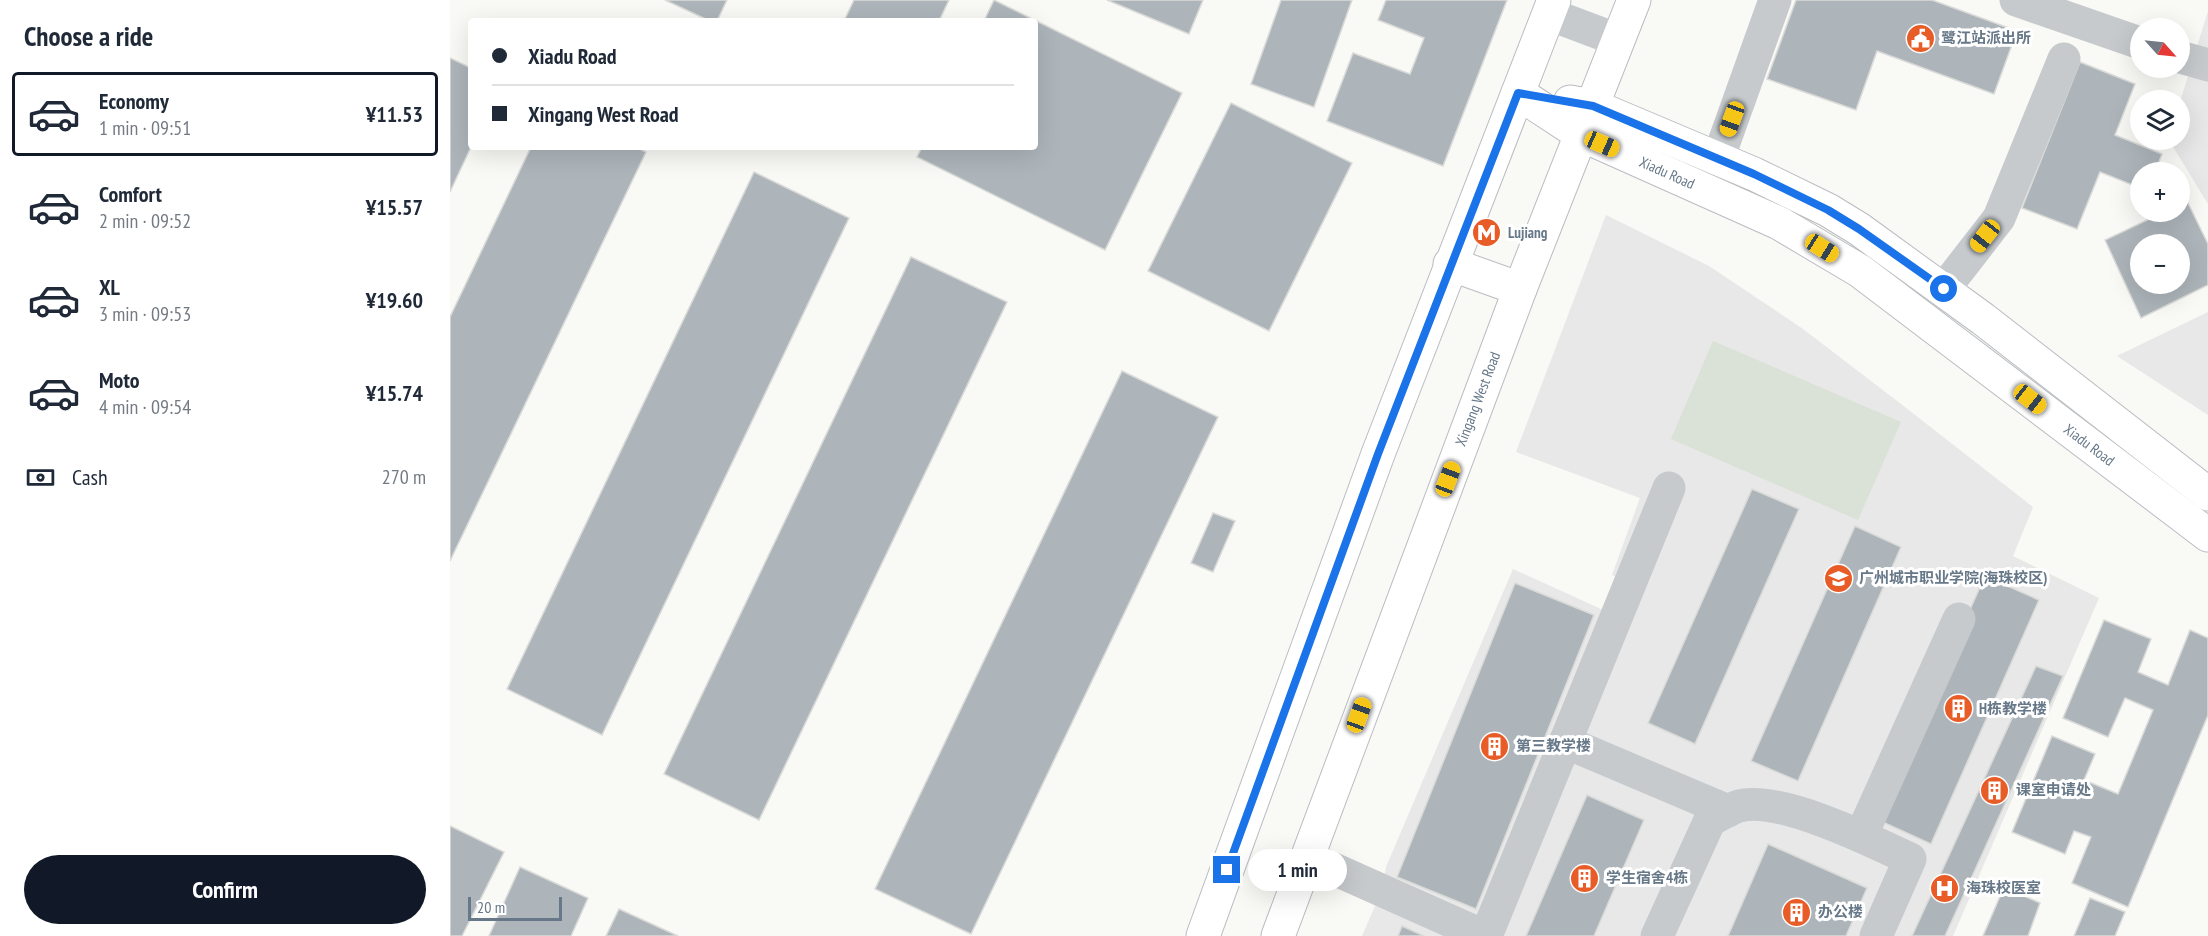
<!DOCTYPE html>
<meta charset="utf-8">
<style>
:root{--surface:#fff;--page:#f2f2f3;--text:#1f2937;--muted:#747a83;--line:#e0e1e3;--accent:#111827}
body{margin:0;font-family:"PT Sans Narrow","Noto Sans SC",sans-serif;background:var(--page);color:var(--text);height:100vh;display:flex;flex-direction:column;font-size:22px;white-space:nowrap}
*{box-sizing:border-box;margin:0}
p{font-size:20px;color:var(--muted)}
.icon{flex:none;width:33px;height:33px;fill:none;stroke:currentColor;stroke-width:2;stroke-linecap:round;stroke-linejoin:round}
.map{position:relative;flex:1;overflow:hidden}
.details{display:flex;flex-direction:column;background:var(--surface);width:450px}
.details>*{flex:none}
.hud{position:absolute;left:18px;top:18px;width:570px;height:132px;border-radius:6px;box-shadow:0 6px 24px #0002;display:grid;align-content:center;height:132px;padding:0 24px;background:var(--surface)}
.needle{width:39px;rotate:117deg}
.buttons{position:absolute;left:1680px;top:18px;display:grid;gap:12px}
.buttons a{display:grid;place-items:center;width:60px;height:60px;border-radius:50%;background:var(--surface);box-shadow:0 6px 24px #0002;font-size:30px}
.scale{position:absolute;left:18px;bottom:15px;width:94px;box-sizing:border-box;padding-left:6px;border:3px solid #677888;border-top:0;font-size:16px;line-height:21px;white-space:nowrap;color:#677888;-webkit-text-stroke:4px #fff;paint-order:stroke}
.end{position:absolute;width:27px;height:27px;margin:-14px;border:8px solid #1a73e8;background:#fff;box-shadow:0 0 0 3px #fff}
.from{border-radius:50%}
.bubble{position:absolute;height:42px;border-radius:21px;background:var(--surface);box-shadow:0 6px 24px #0002;font-size:20px;font-weight:700;line-height:42px;text-align:center}
.car{position:absolute;width:18px;height:36px;margin:-18px -9px;border-radius:8px;box-shadow:0 0 4px 2px #0007;background:linear-gradient(#f5c518 24%,#345 0 40%,#f5c518 0 76%,#345 0 86%,#f5c518 0)}
.hud b{display:flex;align-items:center;gap:21px;height:57px;font-size:22px}
.hud b+b{border-top:2px solid var(--line)}
.hud i{width:15px;height:15px;background:var(--text)}
ul{padding:0;list-style:none}
li{display:flex;align-items:center;gap:18px;height:84px;margin:0 12px 9px;padding:0 12px;border:3px solid transparent;border-radius:6px}
li div{flex:1}
li b{display:block;font-size:22px}
li em{font-style:normal;font-weight:700}
li.current{border-color:var(--accent)}
li>.icon{width:54px;height:54px;stroke-width:1.5}
h2{padding:0 24px;font-size:27px;line-height:72px}
.pay{display:flex;align-items:center;gap:15px;height:66px;padding:0 24px;font-size:22px}
.pay p{margin-inline-start:auto}
.cta{display:flex;gap:12px;margin-top:auto;padding:12px 24px}
.cta a{flex:1;height:69px;border-radius:36px;background:var(--accent);color:#fff;font-size:24px;font-weight:700;line-height:69px;text-align:center}
main{display:flex;flex:1;min-height:0}
.map>svg:first-child{display:block}
.built{fill:#e7e8e7}
.green{fill:#dae1d7}
.building{fill:#adb5bb;stroke:#dadbd8;stroke-width:1.5;fill-rule:evenodd}
.lines{fill:none;stroke-linecap:round;stroke-linejoin:round}
.major-casing{stroke:#b9bdc1;stroke-width:35}
.minor{stroke:#c6cacd;stroke-width:33}
.major{stroke:#fff;stroke-width:33}
.route{stroke:#1a73e8;stroke-width:8}
.labels{text-anchor:middle;stroke-width:6;stroke-linejoin:round;paint-order:stroke}
.poi-label{font-size:15px;font-weight:bold;fill:#677888;stroke:#fff;text-anchor:start}
.street-label{font-size:15px;fill:#677888;stroke:#fff}
</style>
<main>
<section class="details">
<h2>Choose a ride</h2>
<ul>
<li class="current"><svg class="icon" aria-label="car" viewBox="0 0 24 24"><path d="M5 17H2v-5l4-1 3-4h7l3 4 3 1v5h-3M9 17h6M6 11h13"/><circle cx="7" cy="17" r="2"/><circle cx="17" cy="17" r="2"/></svg><div><b>Economy</b><p>1 min · 09:51</p></div><em>¥11.53</em></li>
<li><svg class="icon" aria-label="car" viewBox="0 0 24 24"><path d="M5 17H2v-5l4-1 3-4h7l3 4 3 1v5h-3M9 17h6M6 11h13"/><circle cx="7" cy="17" r="2"/><circle cx="17" cy="17" r="2"/></svg><div><b>Comfort</b><p>2 min · 09:52</p></div><em>¥15.57</em></li>
<li><svg class="icon" aria-label="car" viewBox="0 0 24 24"><path d="M5 17H2v-5l4-1 3-4h7l3 4 3 1v5h-3M9 17h6M6 11h13"/><circle cx="7" cy="17" r="2"/><circle cx="17" cy="17" r="2"/></svg><div><b>XL</b><p>3 min · 09:53</p></div><em>¥19.60</em></li>
<li><svg class="icon" aria-label="car" viewBox="0 0 24 24"><path d="M5 17H2v-5l4-1 3-4h7l3 4 3 1v5h-3M9 17h6M6 11h13"/><circle cx="7" cy="17" r="2"/><circle cx="17" cy="17" r="2"/></svg><div><b>Moto</b><p>4 min · 09:54</p></div><em>¥15.74</em></li>
</ul>
<div class="pay"><svg class="icon" aria-label="cash" viewBox="0 0 24 24"><path d="M3 7h18v10H3z"/><circle cx="12" cy="12" r="2"/></svg>Cash<p>270 m</p></div>
<div class="cta"><a>Confirm</a></div>
</section>
<div class="map">
<svg width="1758" height="936" viewBox="0 0 1758 936">
<rect width="100%" height="100%" fill="#f9f9f6"/>
<g class="built">
<polygon points="1758,11 1758,204 1719,140 1730,140 1730,102"/>
<polygon points="1156,215 1259,266 1353,329 1451,404 1583,507 1563,556 1649,598 1503,936 912,936 932,890 936,867 1063,569 1162,614 1176,581 1162,575 1190,498 1066,452"/>
<polygon points="1758,312 1758,415 1667,356"/>
</g>
<polygon class="green" points="1263,341 1451,422 1408,520 1221,439"/>
<g class="building">
<polygon points="215,0 277,0 267,21 260,21"/>
<polygon points="404,0 499,0 489,21 394,21"/>
<polygon points="544,0 732,93 655,250 467,157 472,147 585,147 585,21 534,21"/>
<polygon points="657,0 753,0 739,34"/>
<polygon points="831,0 902,0 864,107 801,84"/>
<polygon points="936,0 1057,0 993,166 877,121 903,53 960,74 974,38 928,20"/>
<polygon points="1346,0 1482,0 1567,31 1544,94 1427,51 1406,110 1317,79"/>
<polygon points="0,58 21,68 21,147 0,192"/>
<polygon points="1630,62 1685,84 1665,135 1712,154 1705,172 1690,172 1690,188 1650,172 1627,229 1572,208"/>
<polygon points="781,103 902,163 819,331 698,271"/>
<polygon points="81,147 186,147 196,152 0,561 0,317"/>
<polygon points="304,172 399,218 152,735 57,689"/>
<path d="M1737 201 1758 244V285L1691 318 1655 240 1714 212H1730V204ZM1690 244H1730V284H1690Z"/>
<polygon points="461,257 557,302 309,820 214,774"/>
<polygon points="672,371 768,417 521,934 425,889"/>
<polygon points="1302,489 1349,509 1245,744 1198,723"/>
<polygon points="763,513 785,521 763,572 741,563"/>
<polygon points="1405,526 1451,547 1348,781 1301,761"/>
<polygon points="1535,576 1589,600 1481,844 1426,819"/>
<polygon points="1065,583 1144,615 1026,909 947,877"/>
<polygon points="1654,620 1701,639 1688,672 1718,685 1740,630 1758,638 1758,715 1678,907 1622,883 1641,837 1624,831 1615,854 1562,832 1602,736 1645,754 1634,780 1668,794 1703,710 1675,698 1658,737 1613,718"/>
<polygon points="1586,666 1613,676 1495,936 1462,936"/>
<polygon points="1137,795 1194,820 1144,936 1076,936"/>
<polygon points="0,826 54,852 12,936 0,936"/>
<polygon points="1318,844 1417,888 1396,936 1278,936"/>
<polygon points="70,867 138,898 121,936 39,936"/>
<polygon points="1554,887 1590,903 1578,936 1533,936"/>
<polygon points="1640,898 1675,912 1665,936 1624,936"/>
<polygon points="169,909 228,936 156,936"/>
<polygon points="952,926 974,936 948,936"/>
</g>
<g class="lines">
<defs>
<g id="major">
<polyline points="1068,93 1132,135 1329,223 1410,271 1758,535"/>
<polyline points="1120,102 1143,106 1304,174 1378,210 1409,229 1533,319 1758,494"/>
<polyline points="1000,264 1070,289"/>
<polyline points="753,936 928,454 1104,0"/>
<polyline points="828,936 1070,289 1184,0"/>
</g>
</defs>
<use href="#major" class="major-casing"/>
<g class="minor">
<polyline points="1566,0 1690,43"/>
<polyline points="1099,14 1168,40"/>
<polyline points="1730,57 1758,65"/>
<polyline points="1268,159 1325,0"/>
<polyline points="1494,289 1549,218 1614,59"/>
<polyline points="1115,742 1278,811"/>
<polyline points="1411,836 1509,619"/>
<polyline points="857,857 1034,936"/>
<polyline points="1036,936 1219,488"/>
<path d="M1207 936 1260 820C1269 816 1279 809 1289 806 1329 795 1422 841 1460 859L1426 936"/>
</g>
<use href="#major" class="major"/>
</g>
<g class="lines">
<polyline class="route" points="777,870 928,454 1068,93 1143,106 1304,174 1378,210 1409,229 1494,289"/>
</g>
<defs>
<symbol id="civic-disc" viewBox="-11 -11 22 22"><circle r="9.5" fill="#e85d27" stroke="#fff"/><path d="M-.6-6.5H3V-4.5H.6V-3L4-1V1h2V6H-6V1h2V-1L-.6-3ZM-1.2 2.5V6h2.4V2.5Z" fill="#fff"/></symbol>
<symbol id="metro-disc" viewBox="-11 -11 22 22"><circle r="9.5" fill="#e85d27" stroke="#fff"/><path d="M-5.5 5V-5H-3L0 0L3-5H5.5V5H3V-.5L0 4L-3-.5V5Z" fill="#fff"/></symbol>
<symbol id="university-disc" viewBox="-11 -11 22 22"><circle r="9.5" fill="#e85d27" stroke="#fff"/><path d="M0-5L7-2L0 1L-7-2ZM-4 1L0 2.5L4 1V4Q0 6-4 4Z" fill="#fff"/></symbol>
<symbol id="building-disc" viewBox="-11 -11 22 22"><circle r="9.5" fill="#e85d27" stroke="#fff"/><path d="M-4-6H4V6H1V3H-1V6H-4ZM-2.5-4.3h1.7v1.8h-1.7ZM.8-4.3h1.7v1.8H.8ZM-2.5-1h1.7V.8h-1.7ZM.8-1h1.7V.8H.8Z" fill="#fff"/></symbol>
<symbol id="hospital-disc" viewBox="-11 -11 22 22"><circle r="9.5" fill="#e85d27" stroke="#fff"/><path d="M-5-5h3v3.5h4V-5h3V5h-3V1.5h-4V5h-3Z" fill="#fff"/></symbol>
</defs>
<g fill-rule="evenodd">
<use href="#civic-disc" x="1454" y="22" width="33" height="33"/>
<use href="#metro-disc" x="1020" y="216" width="33" height="33"/>
<use href="#university-disc" x="1372" y="562" width="33" height="33"/>
<use href="#building-disc" x="1492" y="692" width="33" height="33"/>
<use href="#building-disc" x="1028" y="730" width="33" height="33"/>
<use href="#building-disc" x="1528" y="774" width="33" height="33"/>
<use href="#building-disc" x="1118" y="862" width="33" height="33"/>
<use href="#hospital-disc" x="1478" y="872" width="33" height="33"/>
<use href="#building-disc" x="1330" y="896" width="33" height="33"/>
</g>
<g class="labels">
<g class="poi-label">
<text x="1491" y="43">鹭江站派出所</text>
<text x="1058" y="238">Lujiang</text>
<text x="1409" y="583">广州城市职业学院(海珠校区)</text>
<text x="1529" y="714">H栋教学楼</text>
<text x="1066" y="751">第三教学楼</text>
<text x="1566" y="795">课室申请处</text>
<text x="1156" y="883">学生宿舍4栋</text>
<text x="1516" y="893">海珠校医室</text>
<text x="1368" y="917">办公楼</text>
</g>
<g class="street-label">
<text transform="translate(1217 173) rotate(24)" y="5">Xiadu Road</text>
<text transform="translate(1028 399) rotate(-69)" y="5">Xingang West Road</text>
<text transform="translate(1639 445) rotate(37)" y="5">Xiadu Road</text>
</g>
</g>
</svg>
<div class="buttons">
<a><svg class="needle" viewBox="-14 -14 28 28"><path d="M0-13l5 13h-10z" fill="#e53935"/><path d="M0 13l5-13h-10z" fill="#747a83"/></svg></a>
<a><svg class="icon" aria-label="layers" viewBox="0 0 24 24"><path d="M12 4l9 5-9 5-9-5zM3 14l9 5 9-5"/></svg></a>
<a>+</a>
<a>−</a>
</div>
<div class="scale">20 m</div>
<i class="end from" style="left:1494px;top:289px"></i>
<i class="end" style="left:777px;top:870px"></i>
<div class="bubble" style="left:798px;top:849px;width:99px">1 min</div>
<i class="car" style="left:1282px;top:119px;rotate:200deg"></i>
<i class="car" style="left:1152px;top:144px;rotate:114deg"></i>
<i class="car" style="left:1535px;top:236px;rotate:218deg"></i>
<i class="car" style="left:1372px;top:248px;rotate:122deg"></i>
<i class="car" style="left:1580px;top:399px;rotate:128deg"></i>
<i class="car" style="left:998px;top:479px;rotate:21deg"></i>
<i class="car" style="left:909px;top:715px;rotate:20deg"></i>
<div class="hud">
<b><i class="from"></i>Xiadu Road</b>
<b><i></i>Xingang West Road</b>
</div>
</div>
</main>
